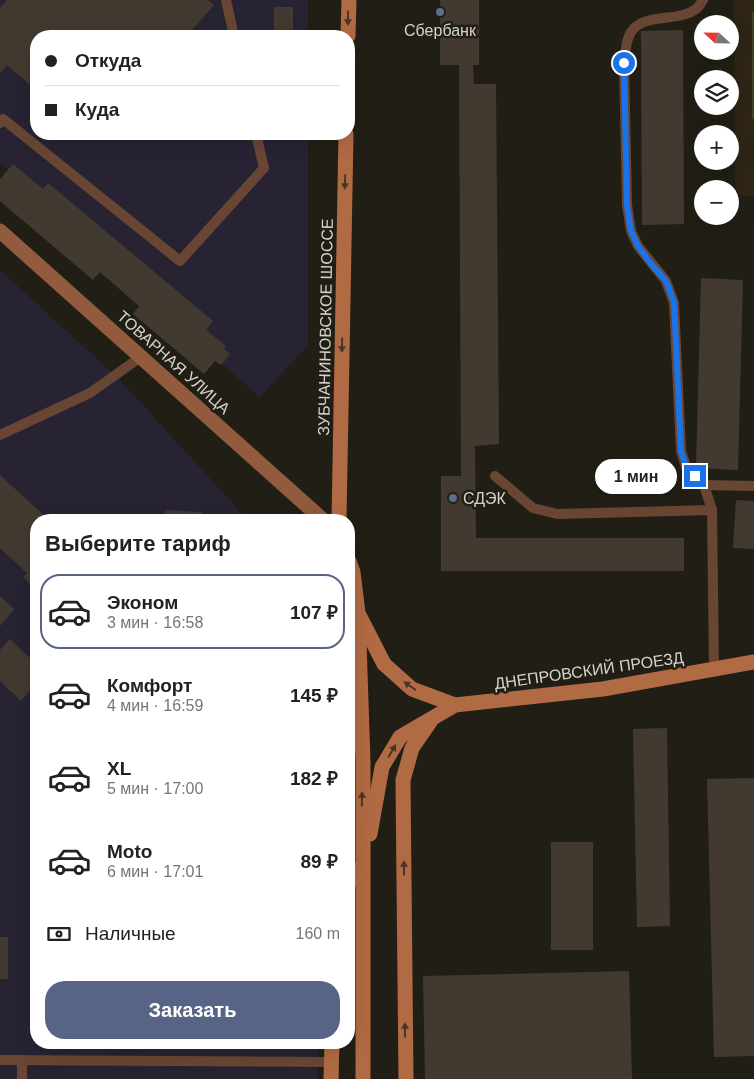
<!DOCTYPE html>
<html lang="ru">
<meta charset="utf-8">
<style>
:root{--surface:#fff;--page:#f6f6f6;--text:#222;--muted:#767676;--line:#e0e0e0;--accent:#586485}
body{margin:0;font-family:Arial,sans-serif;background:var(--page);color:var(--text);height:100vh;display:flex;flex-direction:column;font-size:19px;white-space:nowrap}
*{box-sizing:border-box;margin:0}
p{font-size:16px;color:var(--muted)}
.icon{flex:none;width:28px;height:28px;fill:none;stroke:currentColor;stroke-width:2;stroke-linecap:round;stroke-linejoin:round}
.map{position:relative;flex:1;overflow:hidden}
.side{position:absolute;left:30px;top:514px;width:325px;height:535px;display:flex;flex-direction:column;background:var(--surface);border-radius:20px;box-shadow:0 5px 20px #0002}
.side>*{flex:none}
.guide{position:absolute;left:30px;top:30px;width:325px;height:110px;border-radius:20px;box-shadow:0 5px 20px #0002;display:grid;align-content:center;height:110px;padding:0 15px;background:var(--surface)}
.needle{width:32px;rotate:292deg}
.fabs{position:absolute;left:694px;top:15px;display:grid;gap:10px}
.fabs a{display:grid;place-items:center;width:45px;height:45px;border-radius:50%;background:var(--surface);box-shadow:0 5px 20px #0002;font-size:25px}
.end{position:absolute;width:22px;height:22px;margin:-11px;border:6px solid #1a73e8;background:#fff;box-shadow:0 0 0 2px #fff}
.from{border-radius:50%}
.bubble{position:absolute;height:35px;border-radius:18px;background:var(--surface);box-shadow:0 5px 20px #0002;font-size:16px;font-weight:600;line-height:35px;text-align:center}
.guide b{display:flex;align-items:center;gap:18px;height:48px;font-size:19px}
.guide b+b{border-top:1px solid var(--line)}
.guide i{width:12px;height:12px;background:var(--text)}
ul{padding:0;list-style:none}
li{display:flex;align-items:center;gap:15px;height:75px;margin:0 10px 8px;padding:0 5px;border:2px solid transparent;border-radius:20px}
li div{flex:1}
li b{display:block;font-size:19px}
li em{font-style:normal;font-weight:600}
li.on{border-color:var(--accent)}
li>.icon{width:45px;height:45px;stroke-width:1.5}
h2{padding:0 15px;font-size:22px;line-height:60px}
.pay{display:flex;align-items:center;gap:12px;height:55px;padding:0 15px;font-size:19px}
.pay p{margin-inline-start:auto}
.cta{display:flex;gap:10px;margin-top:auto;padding:10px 15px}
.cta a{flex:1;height:58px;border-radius:20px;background:var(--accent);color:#fff;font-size:20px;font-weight:600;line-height:58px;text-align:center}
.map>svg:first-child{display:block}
.industrial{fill:#272333}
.education{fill:#2e2515}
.green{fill:#394721}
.building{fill:#423a30}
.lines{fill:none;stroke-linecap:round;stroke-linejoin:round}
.lane{stroke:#694634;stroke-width:10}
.secondary{stroke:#925b3e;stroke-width:15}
.primary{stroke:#b16b44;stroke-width:15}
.oneway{fill:#4c3623}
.route{stroke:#1a73e8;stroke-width:6}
.service-dot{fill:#5c6f8a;stroke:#211f15;stroke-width:2}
.labels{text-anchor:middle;stroke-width:5;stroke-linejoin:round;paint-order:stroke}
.poi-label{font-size:16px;fill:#d5d3cc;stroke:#211f15}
.street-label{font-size:16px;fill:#d5d3cc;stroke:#211f15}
</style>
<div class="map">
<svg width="754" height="1079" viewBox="0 0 754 1079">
<rect width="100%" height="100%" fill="#211f15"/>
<g class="industrial">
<polygon points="0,0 308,0 308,36 36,36 36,134 308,134 308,346 259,397 0,162"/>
<polygon points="0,270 119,379 248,520 36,520 36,1042 318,1043 318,1079 0,1079"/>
</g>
<polygon class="education" points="734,0 754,0 754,196 735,196"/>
<rect class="green" x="752" y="12" width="2" height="107"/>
<g class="building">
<polygon points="7,0 208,0 214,5 187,36 36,36 36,90 7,65 0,73 0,8"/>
<polygon points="440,0 479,0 479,65 473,65 474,84 496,84 499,444 475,446 476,538 684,538 684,571 441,571 441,476 461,476 459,65 440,65"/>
<rect x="274" y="7" width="19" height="29"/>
<polygon points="683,30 684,224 642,225 641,31"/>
<polygon points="88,134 101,134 96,140"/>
<polygon points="13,164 43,189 48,183 213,321 206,330 226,346 224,349 230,354 221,365 215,361 204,374 133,314 139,306 100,272 93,280 0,201 0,179"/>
<polygon points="701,278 743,280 738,470 696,468"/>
<polygon points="0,475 49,520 36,520 36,590 23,577 27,573 0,548"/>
<polygon points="736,500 754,501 754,549 733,548"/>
<polygon points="165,510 202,512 201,520 164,520"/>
<polygon points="0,596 14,609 0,626"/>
<polygon points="10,639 36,664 36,684 21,701 0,681 0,650"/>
<polygon points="667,728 670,926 637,927 633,729"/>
<polygon points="754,778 754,1056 714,1057 707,779"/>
<rect x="551" y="842" width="42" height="108"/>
<rect x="0" y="937" width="8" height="42"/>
<polygon points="629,971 632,1079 425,1079 423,976"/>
<polygon points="106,1042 165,1042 165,1047 106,1046"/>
</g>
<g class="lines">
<g class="lane">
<polyline points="226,0 234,36"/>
<path d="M703 0C701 3 699 7 696 9 677 23 645 12 631 32 625 41 626 53 624 63L627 205 631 231 638 246 666 281 674 303 681 451 686 467 704 485 712 510 714 670"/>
<polyline points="0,123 3,119 180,261 264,168 256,134"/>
<polyline points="0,435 90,393 142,356"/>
<polyline points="495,476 533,508 557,514 712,510"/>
<polyline points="704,485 754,486"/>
<polyline points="0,1060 331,1062"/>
<polyline points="22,1079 22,1060"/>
</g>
<polyline class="secondary" points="0,231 323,520"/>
<g class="primary">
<polyline points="348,36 349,0"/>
<polyline points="339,520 346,134"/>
<polyline points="349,561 353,572 358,613 363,762 363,1079"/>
<polyline points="360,617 384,664 412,689 455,705"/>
<polyline points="370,834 382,767 400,737 455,705 603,689 754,662"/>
<polyline points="349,866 362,883"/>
<polyline points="331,1079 332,1042"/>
<polyline points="406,1079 403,780 412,748 430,722"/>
</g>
</g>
<defs><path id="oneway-solid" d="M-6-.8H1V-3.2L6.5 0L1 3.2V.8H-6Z" transform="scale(1.25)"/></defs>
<g class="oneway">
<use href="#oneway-solid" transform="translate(348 18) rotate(91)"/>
<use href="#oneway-solid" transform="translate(345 182) rotate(91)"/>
<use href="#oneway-solid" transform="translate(342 345) rotate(91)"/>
<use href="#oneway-solid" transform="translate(410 686) rotate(-145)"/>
<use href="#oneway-solid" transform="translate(392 751) rotate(-60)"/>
<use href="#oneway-solid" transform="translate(362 799) rotate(-89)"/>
<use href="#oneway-solid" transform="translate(404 868) rotate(-90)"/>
<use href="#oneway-solid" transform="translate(405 1030) rotate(-90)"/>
</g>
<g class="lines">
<polyline class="route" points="624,63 627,206 631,231 638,246 652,265 666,281 674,302 681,451 686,467 695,476"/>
</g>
<g class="service-dot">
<circle cx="440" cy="12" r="5"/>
<circle cx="453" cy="498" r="5"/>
</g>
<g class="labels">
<g class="poi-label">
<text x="440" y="36">Сбербанк</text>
<text x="463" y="504" text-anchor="start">СДЭК</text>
</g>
<g class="street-label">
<text transform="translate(325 327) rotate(-89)" y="6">ЗУБЧАНИНОВСКОЕ ШОССЕ</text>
<text transform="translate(174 362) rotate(42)" y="6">ТОВАРНАЯ УЛИЦА</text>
<text transform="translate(589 670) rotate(-8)" y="6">ДНЕПРОВСКИЙ ПРОЕЗД</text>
</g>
</g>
</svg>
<div class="fabs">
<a><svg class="needle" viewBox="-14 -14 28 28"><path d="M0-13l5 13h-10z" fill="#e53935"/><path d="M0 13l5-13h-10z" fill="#767676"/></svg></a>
<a><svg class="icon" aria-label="layers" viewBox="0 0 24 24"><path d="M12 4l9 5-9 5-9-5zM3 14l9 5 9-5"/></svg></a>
<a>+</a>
<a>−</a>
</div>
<i class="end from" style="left:624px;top:63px"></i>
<i class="end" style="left:695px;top:476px"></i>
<div class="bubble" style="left:595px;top:459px;width:82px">1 мин</div>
<div class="guide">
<b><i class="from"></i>Откуда</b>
<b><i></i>Куда</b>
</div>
<section class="side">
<h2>Выберите тариф</h2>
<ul>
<li class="on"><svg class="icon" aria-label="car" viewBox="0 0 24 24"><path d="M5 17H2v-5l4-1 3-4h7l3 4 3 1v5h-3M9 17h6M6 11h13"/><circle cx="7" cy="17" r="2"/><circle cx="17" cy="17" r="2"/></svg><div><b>Эконом</b><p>3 мин · 16:58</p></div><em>107 ₽</em></li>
<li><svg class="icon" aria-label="car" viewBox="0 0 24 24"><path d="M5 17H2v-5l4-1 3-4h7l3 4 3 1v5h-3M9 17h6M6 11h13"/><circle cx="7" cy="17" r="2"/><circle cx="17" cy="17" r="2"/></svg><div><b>Комфорт</b><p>4 мин · 16:59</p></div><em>145 ₽</em></li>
<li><svg class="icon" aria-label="car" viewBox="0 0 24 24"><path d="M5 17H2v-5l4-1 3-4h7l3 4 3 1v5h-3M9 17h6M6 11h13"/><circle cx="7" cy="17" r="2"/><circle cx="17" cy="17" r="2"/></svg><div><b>XL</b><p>5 мин · 17:00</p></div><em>182 ₽</em></li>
<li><svg class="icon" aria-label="car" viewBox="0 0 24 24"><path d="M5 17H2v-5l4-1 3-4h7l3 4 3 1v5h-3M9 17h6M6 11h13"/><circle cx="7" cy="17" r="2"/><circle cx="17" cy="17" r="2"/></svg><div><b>Moto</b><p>6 мин · 17:01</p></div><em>89 ₽</em></li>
</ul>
<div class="pay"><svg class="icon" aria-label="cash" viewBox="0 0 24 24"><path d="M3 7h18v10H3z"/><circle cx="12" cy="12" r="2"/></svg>Наличные<p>160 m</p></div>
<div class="cta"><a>Заказать</a></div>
</section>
</div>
